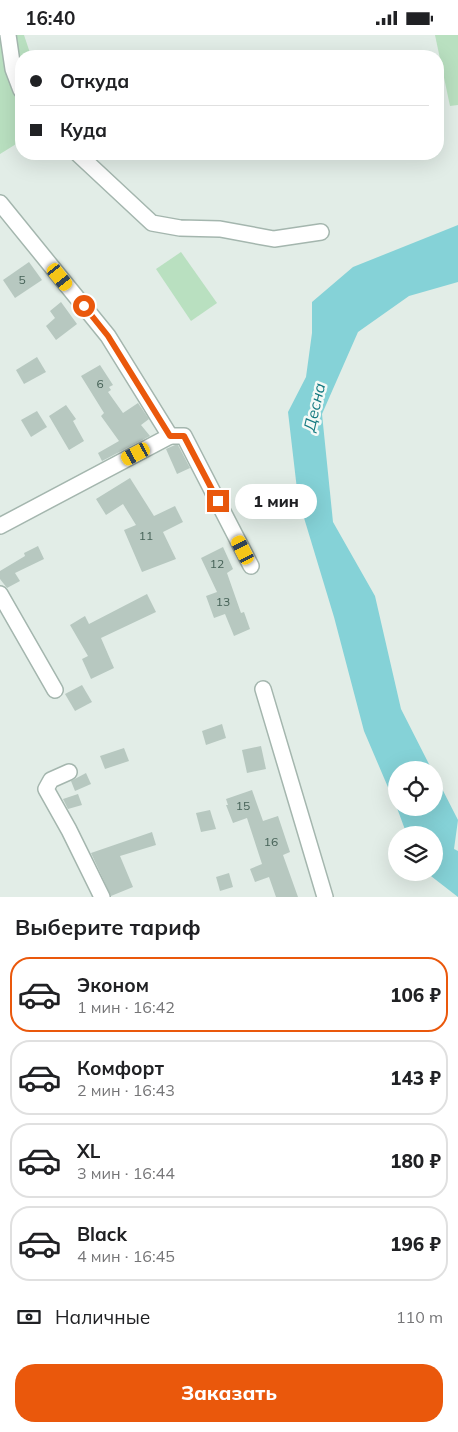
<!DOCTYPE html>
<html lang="ru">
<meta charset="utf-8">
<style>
:root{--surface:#fff;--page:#f2f2f2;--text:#202124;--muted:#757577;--line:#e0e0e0;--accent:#ea580c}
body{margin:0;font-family:Mulish,sans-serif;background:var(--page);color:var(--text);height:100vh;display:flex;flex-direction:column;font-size:19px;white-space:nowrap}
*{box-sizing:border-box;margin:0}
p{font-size:16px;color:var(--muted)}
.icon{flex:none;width:28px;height:28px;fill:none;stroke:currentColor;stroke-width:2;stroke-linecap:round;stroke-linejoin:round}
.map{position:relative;height:862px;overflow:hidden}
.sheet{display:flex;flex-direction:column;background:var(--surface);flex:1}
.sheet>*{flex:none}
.guide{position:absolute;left:15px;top:15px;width:429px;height:110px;border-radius:20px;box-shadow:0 5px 20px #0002;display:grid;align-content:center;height:110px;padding:0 15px;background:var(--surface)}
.controls{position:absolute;left:388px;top:726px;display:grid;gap:10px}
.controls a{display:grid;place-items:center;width:55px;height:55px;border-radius:50%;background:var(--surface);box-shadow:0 5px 20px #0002;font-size:25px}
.end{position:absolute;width:22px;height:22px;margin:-11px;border:6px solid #ea580c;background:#fff;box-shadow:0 0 0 2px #fff}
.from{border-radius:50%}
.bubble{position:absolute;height:35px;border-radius:18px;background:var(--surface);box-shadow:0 5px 20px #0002;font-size:16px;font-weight:800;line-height:35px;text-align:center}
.car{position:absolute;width:15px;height:30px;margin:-15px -8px;border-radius:6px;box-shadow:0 0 4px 1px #0007;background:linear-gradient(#f5c518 24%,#345 0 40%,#f5c518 0 76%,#345 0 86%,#f5c518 0)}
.guide b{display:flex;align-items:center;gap:18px;height:48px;font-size:19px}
.guide b+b{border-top:1px solid var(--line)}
.guide i{width:12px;height:12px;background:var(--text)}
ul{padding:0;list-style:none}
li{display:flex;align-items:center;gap:15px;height:75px;margin:0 10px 8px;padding:0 5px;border:2px solid var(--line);border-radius:20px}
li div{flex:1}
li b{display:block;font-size:19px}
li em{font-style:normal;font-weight:800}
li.on{border-color:var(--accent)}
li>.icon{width:45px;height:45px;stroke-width:1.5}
h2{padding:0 15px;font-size:22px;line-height:60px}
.pay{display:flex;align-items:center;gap:12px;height:55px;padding:0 15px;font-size:19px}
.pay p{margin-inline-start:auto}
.primary-button{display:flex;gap:10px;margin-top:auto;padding:10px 15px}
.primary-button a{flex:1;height:58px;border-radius:20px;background:var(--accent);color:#fff;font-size:20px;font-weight:800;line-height:58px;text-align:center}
.status{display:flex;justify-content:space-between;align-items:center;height:35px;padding:0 25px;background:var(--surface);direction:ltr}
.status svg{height:14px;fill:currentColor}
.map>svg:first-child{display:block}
.green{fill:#b9e0c0}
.water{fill:#85d2d7}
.building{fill:#b7c8c0}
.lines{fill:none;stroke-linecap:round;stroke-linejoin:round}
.minor-casing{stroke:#a4b6ae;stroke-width:18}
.minor{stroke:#fff;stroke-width:15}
.route{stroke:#ea580c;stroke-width:6}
.labels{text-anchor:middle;stroke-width:5;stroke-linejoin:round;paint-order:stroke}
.number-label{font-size:12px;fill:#466257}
.water-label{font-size:16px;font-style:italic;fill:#157a81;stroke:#f3f9f6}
</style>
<div class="status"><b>16:40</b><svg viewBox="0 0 49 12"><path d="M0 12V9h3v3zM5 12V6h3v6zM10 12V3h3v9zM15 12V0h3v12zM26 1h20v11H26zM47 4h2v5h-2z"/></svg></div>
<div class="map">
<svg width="458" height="862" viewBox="0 0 458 862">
<rect width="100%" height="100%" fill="#e2ede7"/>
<g class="green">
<polygon points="0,0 24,0 31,21 21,21 21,106 0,119"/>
<polygon points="435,0 458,0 458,70 450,71"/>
<polygon points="181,217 217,268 191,286 156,234"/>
</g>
<g class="water">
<polygon points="458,190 458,247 409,261 358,297 322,379 333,487 375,561 401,674 432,735 396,735 396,771 364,696 334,582 298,463 288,377 306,342 312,298 312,267 353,232"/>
<polygon points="434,738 458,785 454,814 458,816 458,862 427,838 434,838 434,800 407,800 397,773 434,772"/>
</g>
<g class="building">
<polygon points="29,227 42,245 15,263 3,245"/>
<polygon points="61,267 77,289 56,305 46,291 55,283 50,276"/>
<polygon points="37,322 46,337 24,349 16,335"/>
<polygon points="100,330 113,350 109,352 111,355 108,357 123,378 138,368 149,384 141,390 150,401 102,426 98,418 119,406 101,381 104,378 81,341"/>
<polygon points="66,370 76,384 73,386 84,406 69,415 49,381"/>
<polygon points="37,376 47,392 31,402 21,385"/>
<polygon points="175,410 178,410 190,433 177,439 166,414"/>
<polygon points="130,443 154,481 175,471 183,487 163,497 176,524 142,537 124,495 136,490 123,469 106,480 96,464"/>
<polygon points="38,511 44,524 15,538 20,546 7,553 0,544 0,536 25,521 24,518"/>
<polygon points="223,512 233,534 227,538 241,578 244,577 250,594 234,601 225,579 214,583 206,561 217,557 201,523"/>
<polygon points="147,559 156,577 101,603 114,633 91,644 82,624 88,621 70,590 85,581 89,589"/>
<polygon points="82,650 92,667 75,676 65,659"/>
<polygon points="222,689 226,703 206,710 202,696"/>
<polygon points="261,711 266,734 247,738 242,715"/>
<polygon points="124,713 129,726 105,734 100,721"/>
<polygon points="86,738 91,749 75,756 71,746"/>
<polygon points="252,755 263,786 278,781 290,817 283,820 298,862 276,862 269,842 255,847 250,834 262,829 247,783 233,788 226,770 228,770 226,764"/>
<polygon points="78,759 82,770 68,774 63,764"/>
<polygon points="210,775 216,794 201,797 196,778"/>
<polygon points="152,797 156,810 120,821 133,852 111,861 91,818"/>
<polygon points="229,838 233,852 220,856 216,842"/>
</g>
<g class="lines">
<defs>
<g id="minor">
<polyline points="8,0 13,34 21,55"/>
<polyline points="78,119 152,188 180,193 220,194 274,204 321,197"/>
<polyline points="0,168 108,301 170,401 0,491"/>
<polyline points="170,401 184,401 251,531"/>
<polyline points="0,559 55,655"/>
<polyline points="263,654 325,862"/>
<polyline points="69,737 51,745 46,754 69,795 102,862"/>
</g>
</defs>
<use href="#minor" class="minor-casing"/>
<use href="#minor" class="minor"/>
</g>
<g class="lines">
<polyline class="route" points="84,271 108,301 170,401 184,401 218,466"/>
</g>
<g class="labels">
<g class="number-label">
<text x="22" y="249">5</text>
<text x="100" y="353">6</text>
<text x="146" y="505">11</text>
<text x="217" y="533">12</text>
<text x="223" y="571">13</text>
<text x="243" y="775">15</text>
<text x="271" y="811">16</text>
</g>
<g class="water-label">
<text transform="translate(314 372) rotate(-77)" y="6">Десна</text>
</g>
</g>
</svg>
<div class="controls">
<a><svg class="icon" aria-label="locate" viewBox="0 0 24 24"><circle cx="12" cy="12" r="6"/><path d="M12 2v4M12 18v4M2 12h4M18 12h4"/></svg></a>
<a><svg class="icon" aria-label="layers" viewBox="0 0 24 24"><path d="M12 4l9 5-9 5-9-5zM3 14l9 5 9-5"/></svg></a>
</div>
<i class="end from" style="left:84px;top:271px"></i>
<i class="end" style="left:218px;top:466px"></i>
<div class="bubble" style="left:235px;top:449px;width:82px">1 мин</div>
<i class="car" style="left:60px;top:242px;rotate:141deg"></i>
<i class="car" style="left:136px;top:419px;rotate:242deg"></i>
<i class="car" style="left:243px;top:515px;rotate:333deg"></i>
<div class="guide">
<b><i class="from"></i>Откуда</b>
<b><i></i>Куда</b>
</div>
</div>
<section class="sheet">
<h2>Выберите тариф</h2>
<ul>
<li class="on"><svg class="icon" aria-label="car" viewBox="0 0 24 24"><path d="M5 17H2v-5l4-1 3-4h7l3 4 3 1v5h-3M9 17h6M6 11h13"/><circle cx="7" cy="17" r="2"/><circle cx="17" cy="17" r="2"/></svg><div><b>Эконом</b><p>1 мин · 16:42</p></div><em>106 ₽</em></li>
<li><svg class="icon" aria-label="car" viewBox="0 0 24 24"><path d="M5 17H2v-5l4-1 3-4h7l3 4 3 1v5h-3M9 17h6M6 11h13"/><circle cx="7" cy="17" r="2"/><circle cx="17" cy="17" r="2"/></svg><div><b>Комфорт</b><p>2 мин · 16:43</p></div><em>143 ₽</em></li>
<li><svg class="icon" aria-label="car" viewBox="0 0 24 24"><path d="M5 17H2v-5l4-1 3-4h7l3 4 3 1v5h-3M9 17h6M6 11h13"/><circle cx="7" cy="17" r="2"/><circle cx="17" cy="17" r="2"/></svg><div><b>XL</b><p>3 мин · 16:44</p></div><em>180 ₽</em></li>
<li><svg class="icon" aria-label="car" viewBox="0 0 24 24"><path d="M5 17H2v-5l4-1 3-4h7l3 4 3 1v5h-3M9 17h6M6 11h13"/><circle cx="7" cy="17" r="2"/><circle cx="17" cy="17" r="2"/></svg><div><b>Black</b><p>4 мин · 16:45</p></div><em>196 ₽</em></li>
</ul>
<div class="pay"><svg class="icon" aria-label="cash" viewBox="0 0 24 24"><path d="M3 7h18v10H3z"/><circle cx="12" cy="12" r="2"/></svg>Наличные<p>110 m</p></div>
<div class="primary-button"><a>Заказать</a></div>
</section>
